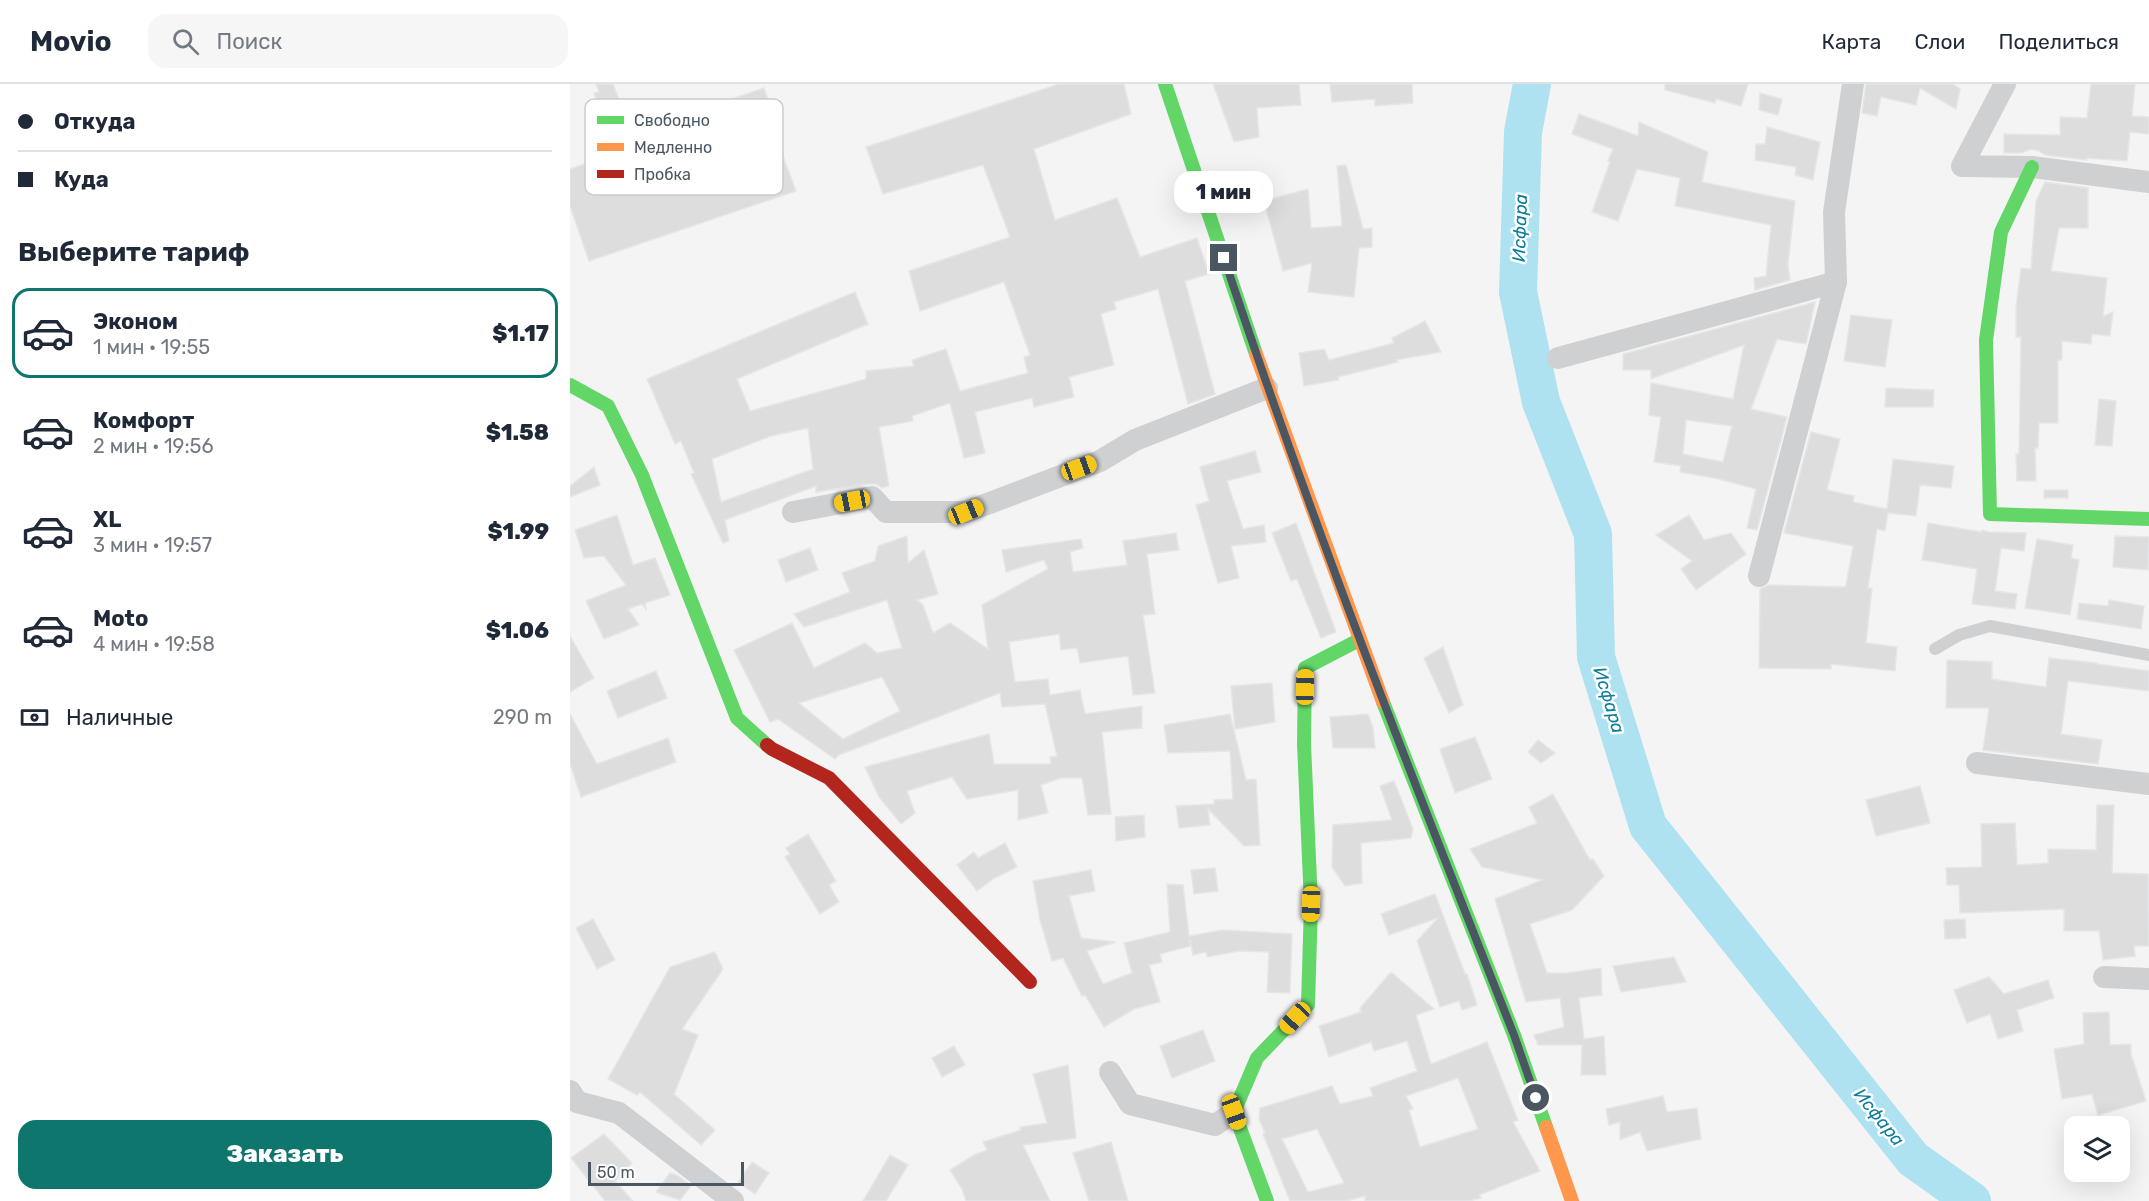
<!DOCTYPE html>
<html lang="ru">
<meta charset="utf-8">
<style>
:root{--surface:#fff;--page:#f6f6f7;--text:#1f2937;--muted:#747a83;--line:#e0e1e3;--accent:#0f766e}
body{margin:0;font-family:Rubik,sans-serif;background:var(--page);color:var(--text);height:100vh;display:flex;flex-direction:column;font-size:22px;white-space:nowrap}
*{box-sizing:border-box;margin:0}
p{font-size:20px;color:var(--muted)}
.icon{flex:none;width:33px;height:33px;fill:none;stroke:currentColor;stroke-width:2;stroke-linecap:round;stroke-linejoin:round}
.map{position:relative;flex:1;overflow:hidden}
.drawer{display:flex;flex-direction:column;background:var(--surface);width:570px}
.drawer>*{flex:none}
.banner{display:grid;align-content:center;height:132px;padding:0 18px;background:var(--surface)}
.controls{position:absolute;left:1494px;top:1032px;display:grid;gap:12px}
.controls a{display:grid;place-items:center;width:66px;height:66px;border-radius:12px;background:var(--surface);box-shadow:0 6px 24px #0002;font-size:30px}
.scale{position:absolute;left:18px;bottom:15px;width:156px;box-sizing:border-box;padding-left:6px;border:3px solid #4a5661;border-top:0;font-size:16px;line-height:21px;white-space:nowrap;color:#4a5661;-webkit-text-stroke:4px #fff;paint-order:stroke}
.end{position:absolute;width:27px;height:27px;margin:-14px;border:8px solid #4a5661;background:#fff;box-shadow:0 0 0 3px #fff}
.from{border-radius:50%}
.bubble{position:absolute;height:42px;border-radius:18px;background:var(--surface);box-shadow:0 6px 24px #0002;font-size:20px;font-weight:800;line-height:42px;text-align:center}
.car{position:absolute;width:18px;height:36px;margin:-18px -9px;border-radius:8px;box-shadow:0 0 4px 2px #0007;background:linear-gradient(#f5c518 24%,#345 0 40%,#f5c518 0 76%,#345 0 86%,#f5c518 0)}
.banner b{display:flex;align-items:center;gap:21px;height:57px;font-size:22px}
.banner b+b{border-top:2px solid var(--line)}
.banner i{width:15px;height:15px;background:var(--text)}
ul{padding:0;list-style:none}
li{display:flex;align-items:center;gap:18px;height:90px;margin:0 12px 9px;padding:0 6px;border:3px solid transparent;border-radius:18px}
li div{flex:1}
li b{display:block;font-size:22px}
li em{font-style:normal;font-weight:800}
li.current{border-color:var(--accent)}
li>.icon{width:54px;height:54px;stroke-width:1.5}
h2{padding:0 18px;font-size:27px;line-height:72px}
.pay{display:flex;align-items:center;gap:15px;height:66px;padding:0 18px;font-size:22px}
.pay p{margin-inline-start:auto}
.action{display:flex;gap:12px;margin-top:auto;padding:12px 18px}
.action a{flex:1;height:69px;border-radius:18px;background:var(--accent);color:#fff;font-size:24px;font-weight:800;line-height:69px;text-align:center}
header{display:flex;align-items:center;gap:36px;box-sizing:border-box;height:84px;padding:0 30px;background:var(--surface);border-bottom:2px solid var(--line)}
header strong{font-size:28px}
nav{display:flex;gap:33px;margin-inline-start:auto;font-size:21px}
.search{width:420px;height:54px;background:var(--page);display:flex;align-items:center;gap:15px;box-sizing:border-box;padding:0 21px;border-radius:18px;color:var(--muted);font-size:22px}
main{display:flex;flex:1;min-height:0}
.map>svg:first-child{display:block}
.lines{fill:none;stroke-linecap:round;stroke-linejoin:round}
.river{stroke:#aee2f0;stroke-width:38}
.building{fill:#ddddde;stroke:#e5e6e7;stroke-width:1.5;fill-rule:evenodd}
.lane{stroke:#ced0d2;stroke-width:12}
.street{stroke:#ced0d2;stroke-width:22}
.fast{stroke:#63d668;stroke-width:14}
.slow{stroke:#ff974d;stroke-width:14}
.jam{stroke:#b3261e;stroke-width:14}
.route{stroke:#4a5661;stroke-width:8}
.labels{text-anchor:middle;stroke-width:5;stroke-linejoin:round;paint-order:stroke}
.water-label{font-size:18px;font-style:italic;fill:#0c7c9b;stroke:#fff}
.key{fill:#fff;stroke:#c9ccd0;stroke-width:1.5}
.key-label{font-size:16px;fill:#4a5661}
</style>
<header>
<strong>Movio</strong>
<div class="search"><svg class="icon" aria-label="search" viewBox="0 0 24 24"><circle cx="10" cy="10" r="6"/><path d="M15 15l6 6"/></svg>Поиск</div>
<nav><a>Карта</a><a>Слои</a><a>Поделиться</a></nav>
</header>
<main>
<section class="drawer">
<div class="banner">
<b><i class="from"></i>Откуда</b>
<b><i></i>Куда</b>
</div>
<h2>Выберите тариф</h2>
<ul>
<li class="current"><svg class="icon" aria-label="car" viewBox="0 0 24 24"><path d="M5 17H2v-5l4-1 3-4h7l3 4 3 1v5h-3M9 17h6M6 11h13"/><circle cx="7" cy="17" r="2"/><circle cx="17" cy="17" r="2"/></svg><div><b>Эконом</b><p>1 мин · 19:55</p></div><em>$1.17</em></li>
<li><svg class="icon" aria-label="car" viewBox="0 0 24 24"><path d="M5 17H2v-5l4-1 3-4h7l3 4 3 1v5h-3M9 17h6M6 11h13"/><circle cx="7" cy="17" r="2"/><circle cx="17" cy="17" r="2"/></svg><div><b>Комфорт</b><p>2 мин · 19:56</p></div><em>$1.58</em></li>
<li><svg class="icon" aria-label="car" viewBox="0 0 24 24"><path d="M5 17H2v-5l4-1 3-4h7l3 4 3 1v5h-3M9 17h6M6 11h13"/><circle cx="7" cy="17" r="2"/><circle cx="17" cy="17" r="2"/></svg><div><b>XL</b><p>3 мин · 19:57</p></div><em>$1.99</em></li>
<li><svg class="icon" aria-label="car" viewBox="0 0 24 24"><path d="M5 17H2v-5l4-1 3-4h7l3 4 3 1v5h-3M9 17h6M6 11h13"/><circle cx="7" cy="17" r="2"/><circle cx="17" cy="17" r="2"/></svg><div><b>Moto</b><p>4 мин · 19:58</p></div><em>$1.06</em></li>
</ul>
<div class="pay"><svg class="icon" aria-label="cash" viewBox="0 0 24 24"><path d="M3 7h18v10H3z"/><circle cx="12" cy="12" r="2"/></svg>Наличные<p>290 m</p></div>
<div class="action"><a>Заказать</a></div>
</section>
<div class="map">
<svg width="1579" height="1117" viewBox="0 0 1579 1117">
<rect width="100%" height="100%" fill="#f4f4f4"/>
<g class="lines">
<polyline class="river" points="962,0 953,48 948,208 971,318 1023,450 1026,573 1078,742 1343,1075 1402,1117"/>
</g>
<g class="building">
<polygon points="26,0 43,0 62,49 194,4 207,41 122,70 133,100 213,72 226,107 19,177 0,122 0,85 48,68 24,9 29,8"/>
<path d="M489 0H554L561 30 464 65 485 136 547 114 570 173 627 154 639 190 615 197 645 310 618 320 588 205 544 218 546 225 531 230 544 281 499 293 504 313 464 323 462 314 405 328 415 369 394 374 380 319 342 332 343 337 309 343 319 402 312 404 306 400H296L246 408V402L155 436 159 457 153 459 121 390 124 389 111 357 105 360 77 295 285 208 298 240 167 295 180 327 296 295V287L344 282 342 276 376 265 390 307 458 289 454 273 460 271 434 198 350 227 339 187 440 153 413 81 313 110 296 63ZM238 344 243 385 151 418 142 375 201 352Z"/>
<polygon points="643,0 729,0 731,21 687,24 689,53 664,58"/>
<polygon points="760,0 842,0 843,19 805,22 805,15 762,18"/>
<polygon points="1095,0 1178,0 1171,22 1146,15 1145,19 1095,6"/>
<polygon points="1296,0 1383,0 1390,5 1386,25 1350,4 1346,21 1311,13 1307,32 1292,29"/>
<polygon points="1521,0 1565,0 1562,32 1579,33 1579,50 1560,48 1557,77 1517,74 1517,76 1475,71 1469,67 1461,65 1451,69 1434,69 1434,50 1490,51 1490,33 1517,34"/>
<polygon points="1190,9 1212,15 1208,31 1189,26"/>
<polygon points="1009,30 1068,52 1069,38 1138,68 1132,98 1225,117 1218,180 1220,196 1185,206 1184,194 1196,192 1201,141 1105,122 1110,94 1067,85 1048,137 1022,128 1040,78 1038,77 1043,65 1002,50"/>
<polygon points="1197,43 1250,58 1243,96 1225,91 1226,83 1185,76 1186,60 1195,60"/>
<polygon points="776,81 793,145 802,144 802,163 789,164 784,213 738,208 742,179 713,187 694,117 738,105 741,144 772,142 767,82"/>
<polygon points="1475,98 1518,104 1518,144 1489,144 1481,187 1537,194 1533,232 1543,228 1540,252 1522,250 1521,260 1492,257 1492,276 1488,276 1488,339 1469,339 1468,364 1465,364 1466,397 1447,397 1446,370 1449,370 1451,253 1446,253 1446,223 1451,184 1461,185 1466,117"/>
<path d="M1245 218 1236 260 1207 255 1181 325 1217 333 1187 446 1177 444 1186 405 1149 395 1110 388 1111 382 1084 378 1091 333 1079 331 1081 299 1163 315 1174 261 1081 295V286H1053V270ZM1116 336 1162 342 1153 378 1113 370Z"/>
<polygon points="1281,231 1322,236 1315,283 1274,277"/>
<polygon points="855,237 871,268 826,276 828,278 768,293 769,296 734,302 729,269 754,265 759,276 824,259 822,254"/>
<polygon points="1316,304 1364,306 1363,323 1315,323"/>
<polygon points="1529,315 1546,317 1542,362 1525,361"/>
<polygon points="1241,348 1270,355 1257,406 1284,412 1283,418 1317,425 1323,375 1384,382 1381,404 1350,401 1346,432 1318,429 1315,447 1307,445 1298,504 1302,504 1296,559 1327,563 1325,587 1261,580 1261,585 1189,584 1190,505 1199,501 1275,503 1276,501 1283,462 1214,449"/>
<polygon points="685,367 691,388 657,397 673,445 694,441 696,458 661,462 669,494 648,499 626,421 639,417 630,383"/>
<polygon points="24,383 30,401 0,413 0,402"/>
<rect x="1474" y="406" width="24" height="8"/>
<polygon points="47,431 63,481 85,474 100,511 75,519 76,525 72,520 58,525 69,541 34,555 16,517 56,501 34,472 14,474 5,446"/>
<polygon points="1119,431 1134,456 1161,449 1176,470 1126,506 1111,485 1122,477 1086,451"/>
<polygon points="726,439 766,548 751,554 727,495 721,497 702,449"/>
<polygon points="1358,439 1412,448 1412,446 1419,448 1456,449 1454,467 1431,464 1425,507 1447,510 1445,525 1402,520 1407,485 1352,476"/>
<path d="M606 449 609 466 577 470 585 530 573 531 585 609 563 611 558 572 510 579 507 564 491 566 489 550 439 558 445 598 478 595 480 611 510 606 515 630 572 622V644L532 648 541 730 518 731 512 694H491L471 701 478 729 448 736V706L397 715 382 693 337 707 345 729 331 740 309 713 295 683 419 650 424 680H481L480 673 487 672 475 620 432 623 430 609 269 671 265 675 208 635 200 638 164 566 222 539 244 584 295 559 307 569 332 564 317 516 234 543 224 530 280 508 272 489 305 477 308 462 337 452 338 479 354 466 368 510 347 516 353 521 363 549 380 539 418 565 412 521 478 485 474 476 436 488 432 466 511 455 513 464 500 468 503 488 557 481 553 457ZM312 593 330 627 273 655 229 619Z"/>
<polygon points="1545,452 1579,453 1578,486 1543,483"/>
<polygon points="1467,455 1503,461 1501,474 1509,476 1500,531 1455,524"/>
<polygon points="240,464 248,486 216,498 208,476"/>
<polygon points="1539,516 1574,522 1571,545 1507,535 1509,519 1538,522"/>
<polygon points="0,552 24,594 0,608"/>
<polygon points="873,563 893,621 879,629 854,574"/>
<polygon points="1479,574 1527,579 1527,580 1579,587 1579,607 1498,597 1491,650 1532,656 1528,680 1413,666 1419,624 1376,624 1377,576 1422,578 1422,595 1476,603"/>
<polygon points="86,587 97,614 48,634 37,607"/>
<polygon points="702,599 705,638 665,645 661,602"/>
<polygon points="0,630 27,680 98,654 106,678 11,713 0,680"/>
<polygon points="660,630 676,696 686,695 690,761 674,762 638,725 640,741 609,744 606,722 644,720 644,716 663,715 660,667 598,669 594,641"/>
<polygon points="798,630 803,644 805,664 763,664 760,633"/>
<polygon points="905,653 922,695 885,709 870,665"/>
<polygon points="968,656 985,669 971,679 958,668"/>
<polygon points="824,697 843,745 841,754 791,759 792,799 775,802 762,783 763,741 822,736 810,702"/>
<polygon points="1350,702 1360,739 1306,752 1296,716"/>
<polygon points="983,710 1020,776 1023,775 1034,792 1002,826 960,840 977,889 997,889 1031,884 1032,911 1009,914 1014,955 1034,952 1036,991 1011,991 1012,961 968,961 964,951 994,943 990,914 956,918 925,815 972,796 912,783 900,765 967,739 959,723"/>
<polygon points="1527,721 1544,721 1542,789 1578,790 1579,862 1564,862 1565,872 1533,876 1529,847 1494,847 1494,825 1390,829 1389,801 1377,801 1376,784 1412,783 1411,740 1445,739 1447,781 1478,779 1478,765 1526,766"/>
<polygon points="574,731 575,753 546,757 545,733"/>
<polygon points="238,750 266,797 259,801 269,818 250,830 215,773 220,770 216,764"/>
<polygon points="435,759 447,783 423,795 407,807 387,781 404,768 408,774"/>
<polygon points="645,784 648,807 624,810 621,786"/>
<polygon points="521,786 525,807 499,812 511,854 546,858 517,867 533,900 562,889 554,859 600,848 597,800 613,801 619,852 653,846 722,850 720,909 697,908 699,868 669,867 637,873 636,868 623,871 620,856 621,862 590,870 592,878 579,881 590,918 564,925 534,943 515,911 512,912 493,874 482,877 470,836 463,797"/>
<polygon points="865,810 895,890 897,890 907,921 892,926 889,917 870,923 847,857 868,834 819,851 811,830"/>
<polygon points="23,835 45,876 27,885 6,844"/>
<polygon points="1395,835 1396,854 1375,855 1374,836"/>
<polygon points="145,868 153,885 112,945 128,951 104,1010 145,1046 131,1061 70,1008 67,1011 38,995 100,883"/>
<polygon points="1104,873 1116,898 1051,908 1043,882"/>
<path d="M821 888 864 925 846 931 861 980 917 958 948 1036 943 1038 970 1087 909 1111 911 1114 898 1117H795V1112L776 1117H720L693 1050 695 1049 689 1035 690 1024 762 1002 770 1020 803 1012 800 1004 847 987 837 957 804 967 801 958 759 973 749 942 791 928 790 924ZM888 994 908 1045 850 1063 839 1026 843 1025 836 1012ZM747 1045 774 1099 738 1108 712 1055Z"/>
<polygon points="1419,893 1434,910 1478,896 1484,914 1447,926 1453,947 1428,955 1420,930 1397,939 1384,906"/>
<polygon points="1539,928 1540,961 1561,960 1561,970 1576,1017 1528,1031 1522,1010 1492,1015 1484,965 1514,960 1513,929"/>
<polygon points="633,946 645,977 602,994 590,962"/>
<polygon points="384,962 395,981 372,993 362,974"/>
<polygon points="498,981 506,1054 453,1061 480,1117 396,1117 392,1105 380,1086 404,1071 417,1066 413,1058 451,1046 450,1043 477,1039 463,990"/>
<polygon points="1093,1012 1097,1028 1127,1024 1131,1055 1077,1067 1070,1048 1050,1056 1050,1038 1039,1041 1036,1025"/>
<polygon points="34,1050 62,1079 45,1097 63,1117 35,1117 1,1074"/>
<polygon points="541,1058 558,1117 519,1117 503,1069"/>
<polygon points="320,1071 338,1081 316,1117 293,1117"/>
<polygon points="182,1078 199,1089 185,1110 168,1098"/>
<polygon points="100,1089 107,1091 121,1102 110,1116 86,1108"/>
</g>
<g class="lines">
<polyline class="lane" points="1365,565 1389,551 1420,542 1579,571"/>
<g class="street">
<polyline points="1435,0 1392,82 1462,83 1579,98"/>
<polyline points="988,274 1266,198"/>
<polyline points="223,428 302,413 316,428 396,428 530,377 565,356 697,304"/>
<polyline points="1189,492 1266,198 1264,128 1283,0"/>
<polyline points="1407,679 1579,700"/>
<polyline points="1534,893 1579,895"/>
<polyline points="540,988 560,1020 645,1041 664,1028"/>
<polyline points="0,1007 7,1018 49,1029 163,1117"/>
</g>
<g class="fast">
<polyline points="595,0 686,270"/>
<polyline points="1462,83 1431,148 1416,256 1420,430 1579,435"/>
<polyline points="0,301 38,322 72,391 167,634 197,661"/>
<polyline points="813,618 944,951 976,1043"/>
<polyline points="697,1117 664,1028 687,974 738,921 741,820 734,660 735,584 789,556"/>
</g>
<g class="slow">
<polyline points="686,270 813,618"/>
<polyline points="976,1043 1002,1117"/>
</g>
<polyline class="jam" points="197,661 202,665 259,694 460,898"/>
</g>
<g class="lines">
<path class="route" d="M654 174C741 437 842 694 944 951L966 1014"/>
</g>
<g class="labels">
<g class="water-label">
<text transform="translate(950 144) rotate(-88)" y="6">Исфара</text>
<text transform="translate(1039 616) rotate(73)" y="6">Исфара</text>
<text transform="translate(1309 1033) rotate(51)" y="6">Исфара</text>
</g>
</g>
<rect x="15" y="15" width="198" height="96" rx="9" class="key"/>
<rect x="27" y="32" width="27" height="8" fill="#63d668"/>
<rect x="27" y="59" width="27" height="8" fill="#ff974d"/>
<rect x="27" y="86" width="27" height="8" fill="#b3261e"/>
<g class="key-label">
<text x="64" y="42">Свободно</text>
<text x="64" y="69">Медленно</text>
<text x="64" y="96">Пробка</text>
</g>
</svg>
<div class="controls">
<a><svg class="icon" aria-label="layers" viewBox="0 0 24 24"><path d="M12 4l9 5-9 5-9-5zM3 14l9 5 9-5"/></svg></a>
</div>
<div class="scale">50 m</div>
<i class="end from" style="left:966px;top:1014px"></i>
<i class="end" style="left:654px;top:174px"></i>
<div class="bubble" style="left:604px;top:87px;width:99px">1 мин</div>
<i class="car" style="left:509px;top:384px;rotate:70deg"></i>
<i class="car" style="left:282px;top:417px;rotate:259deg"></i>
<i class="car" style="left:396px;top:428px;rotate:68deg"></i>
<i class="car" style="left:735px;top:603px;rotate:1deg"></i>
<i class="car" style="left:741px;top:820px;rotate:182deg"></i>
<i class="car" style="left:725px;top:934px;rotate:223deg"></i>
<i class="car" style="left:664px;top:1028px;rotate:160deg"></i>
</div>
</main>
